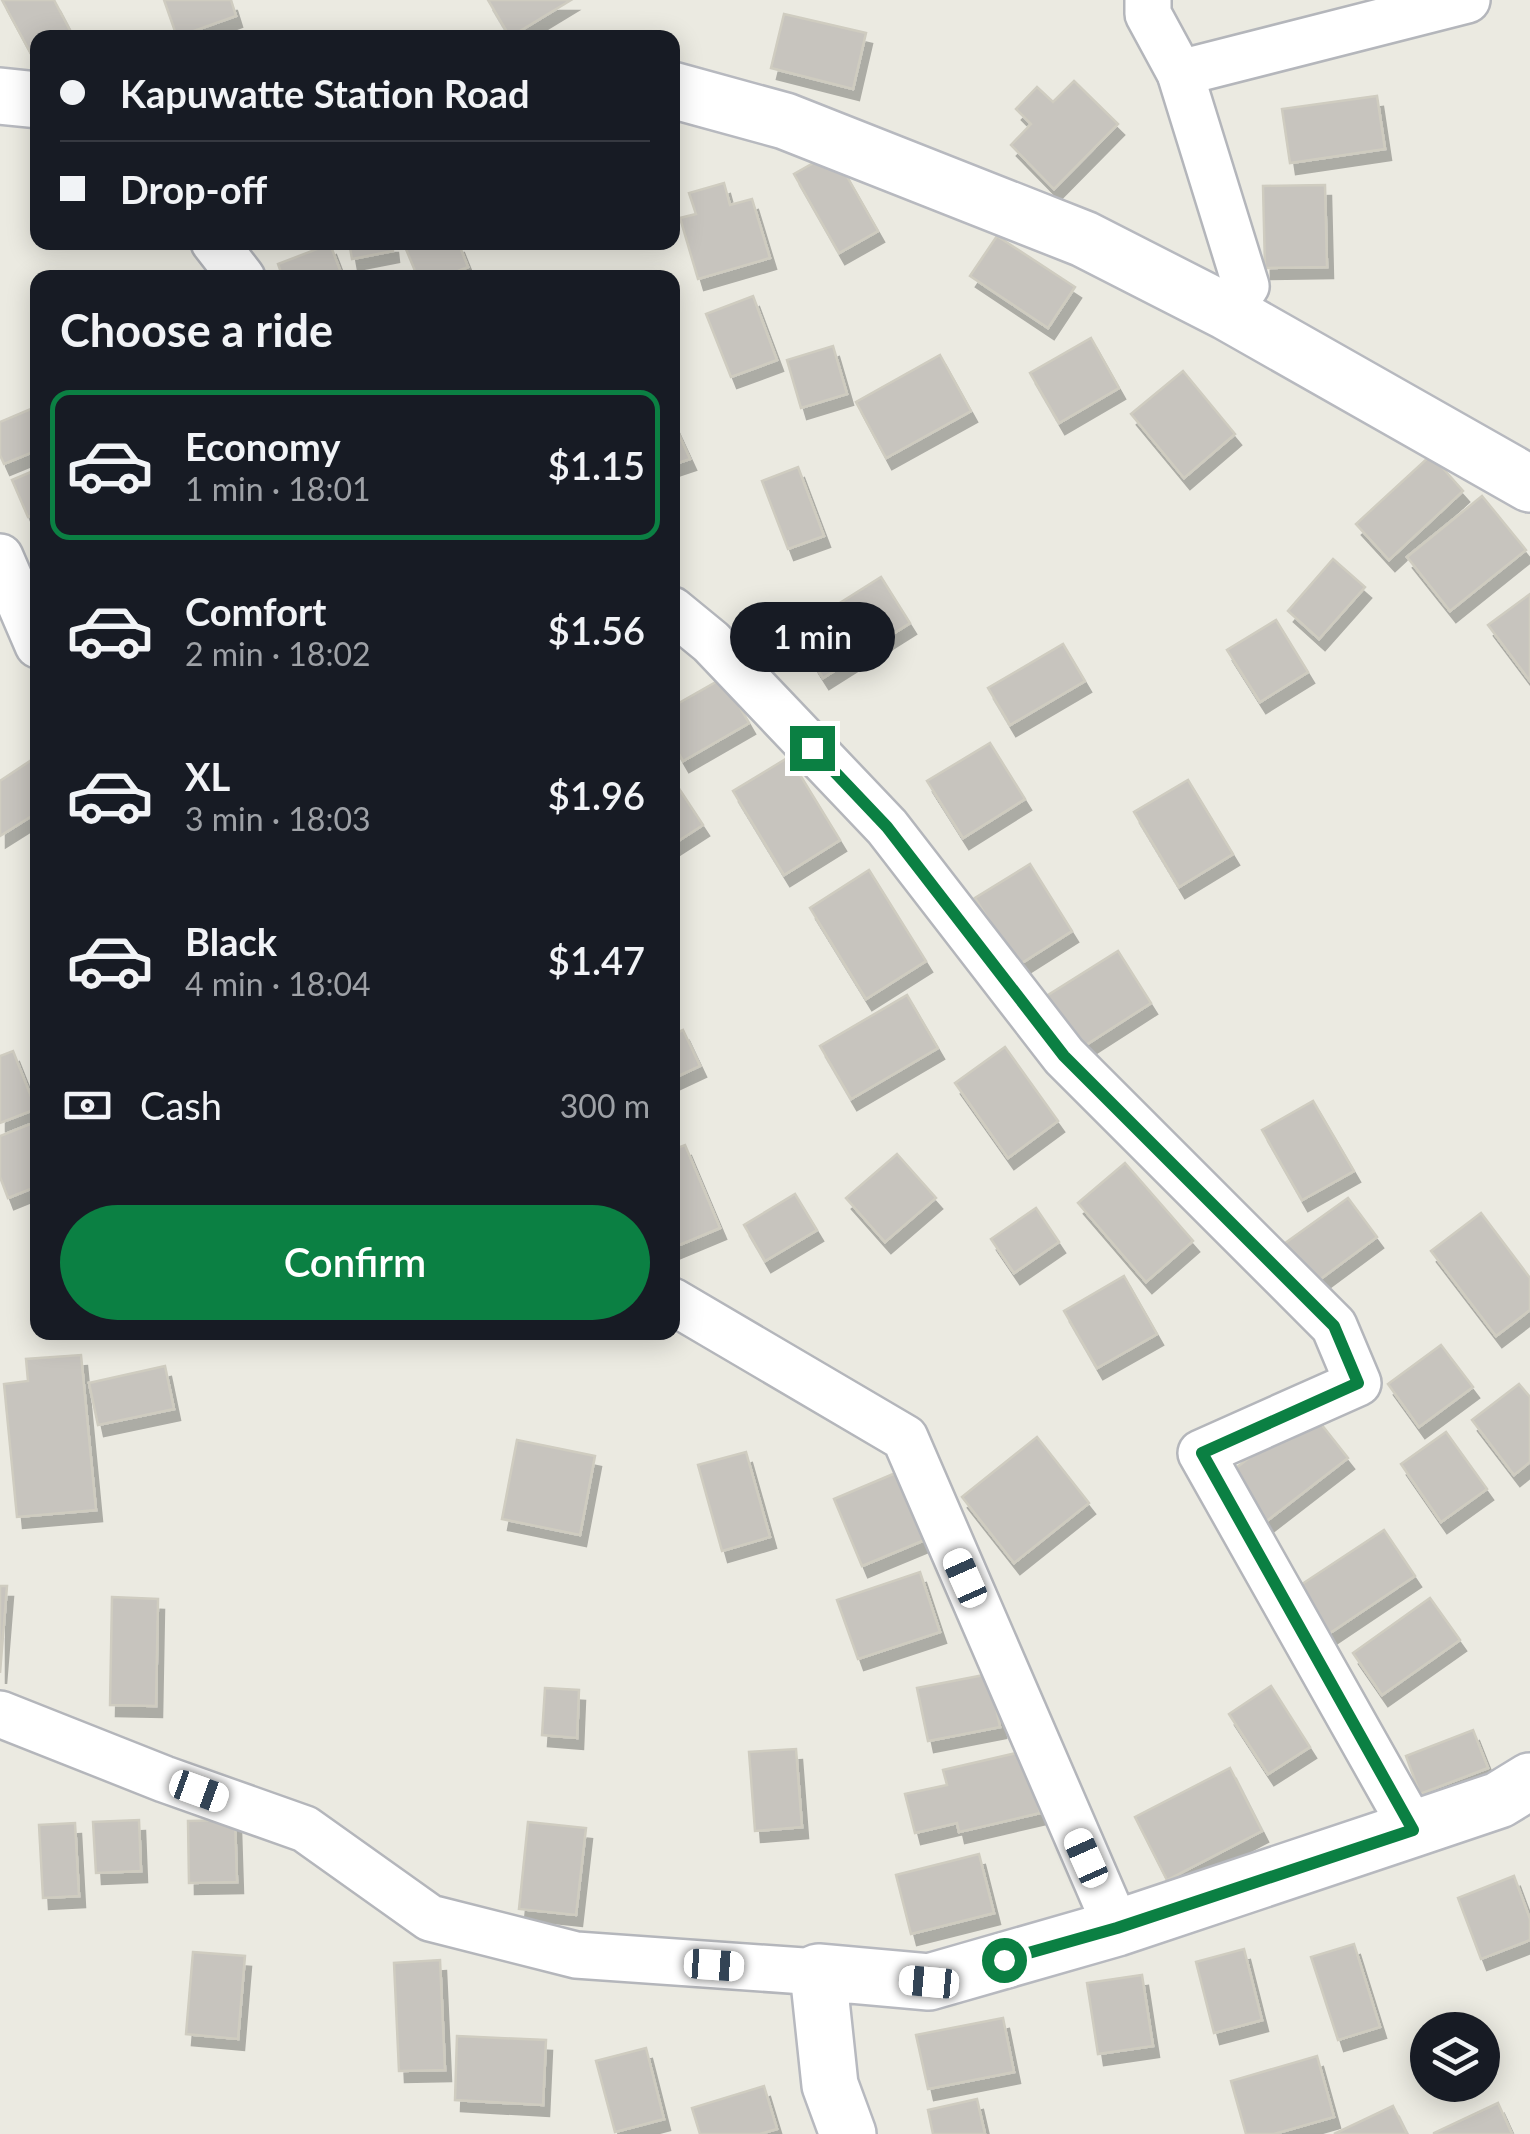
<!DOCTYPE html>
<meta charset="utf-8">
<style>
:root{--surface:#171b24;--page:#20242c;--text:#f1f3f6;--muted:#9ea1a6;--line:#363941;--accent:#0b8043}
body{margin:0;font-family:Lato,sans-serif;background:var(--page);color:var(--text);height:100vh;display:flex;flex-direction:column;font-size:38px;white-space:nowrap}
*{box-sizing:border-box;margin:0}
p{font-size:32px;color:var(--muted)}
.icon{flex:none;width:55px;height:55px;fill:none;stroke:currentColor;stroke-width:2;stroke-linecap:round;stroke-linejoin:round}
.map{position:relative;flex:1;overflow:hidden}
.sheet{position:absolute;left:30px;top:270px;width:650px;height:1070px;display:flex;flex-direction:column;background:var(--surface);border-radius:20px;box-shadow:0 5px 25px #0003}
.sheet>*{flex:none}
.guide{position:absolute;left:30px;top:30px;width:650px;height:220px;border-radius:20px;box-shadow:0 5px 25px #0003;display:grid;align-content:center;height:220px;padding:0 30px;background:var(--surface)}
.buttons{position:absolute;left:1410px;top:2012px;display:grid;gap:20px}
.buttons a{display:grid;place-items:center;width:90px;height:90px;border-radius:50%;background:var(--surface);box-shadow:0 5px 25px #0003;font-size:50px}
.end{position:absolute;width:45px;height:45px;margin:-22px;border:12px solid #0b8043;background:#fff;box-shadow:0 0 0 5px #fff}
.from{border-radius:50%}
.bubble{position:absolute;height:70px;border-radius:35px;background:var(--surface);box-shadow:0 5px 25px #0003;font-size:32px;font-weight:600;line-height:70px;text-align:center}
.car{position:absolute;width:30px;height:60px;margin:-30px -15px;border-radius:12px;box-shadow:0 0 8px 2px #0007;background:linear-gradient(#fff 24%,#345 0 40%,#fff 0 76%,#345 0 86%,#fff 0)}
.guide b{display:flex;align-items:center;gap:35px;height:95px;font-size:38px}
.guide b+b{border-top:2px solid var(--line)}
.guide i{width:25px;height:25px;background:var(--text)}
ul{padding:0;list-style:none}
li{display:flex;align-items:center;gap:30px;height:150px;margin:0 20px 15px;padding:0 10px;border:5px solid transparent;border-radius:20px}
li div{flex:1}
li b{display:block;font-size:38px}
li em{font-style:normal;font-weight:600}
li.selected{border-color:var(--accent)}
li>.icon{width:90px;height:90px;stroke-width:1.5}
h2{padding:0 30px;font-size:45px;line-height:120px}
.pay{display:flex;align-items:center;gap:25px;height:110px;padding:0 30px;font-size:38px}
.pay p{margin-inline-start:auto}
.primary-button{display:flex;gap:20px;margin-top:auto;padding:20px 30px}
.primary-button a{flex:1;height:115px;border-radius:60px;background:var(--accent);color:#fff;font-size:40px;font-weight:600;line-height:115px;text-align:center}
.map>svg:first-child{display:block}
.building{fill:#c7c4be;stroke:#cfccc0;stroke-width:2.5;filter:url(#shadow)}
.lines{fill:none;stroke-linecap:round;stroke-linejoin:round}
.street-casing{stroke:#b4b6bb;stroke-width:50}
.secondary-casing{stroke:#b7b9bf;stroke-width:60}
.street{stroke:#fff;stroke-width:45}
.secondary{stroke:#fff;stroke-width:55}
.route{stroke:#0b8043;stroke-width:12}
</style>
<div class="map">
<svg width="1530" height="2134" viewBox="0 0 1530 2134">
<defs>
<filter id="shadow"><feDropShadow dx="6" dy="11" stdDeviation="0" flood-color="#0004"/></filter>
</defs>
<rect width="100%" height="100%" fill="#ebeae1"/>
<g class="building">
<polygon points="2,0 54,0 74,38 38,38 38,67"/>
<polygon points="164,0 231,0 236,16 177,37"/>
<polygon points="488,0 571,0 510,37"/>
<polygon points="784,14 866,33 853,89 771,68"/>
<polygon points="1074,81 1118,124 1054,189 1011,145 1031,124 1016,109 1037,87 1053,102"/>
<polygon points="1377,96 1385,149 1290,163 1282,109"/>
<polygon points="833,152 878,231 839,253 794,174"/>
<polygon points="724,183 730,205 752,199 770,258 698,279 680,218 696,214 689,193"/>
<polygon points="1325,185 1327,267 1265,268 1263,186"/>
<polygon points="997,236 1075,287 1048,328 970,276"/>
<polygon points="349,242 392,242 393,251 352,259"/>
<polygon points="403,242 458,242 468,267 441,278 418,278"/>
<polygon points="330,244 343,278 283,278 278,264"/>
<polygon points="753,296 777,360 731,377 706,314"/>
<polygon points="1091,338 1119,388 1059,423 1030,373"/>
<polygon points="833,346 847,394 801,408 787,360"/>
<polygon points="940,355 971,411 886,458 856,402"/>
<polygon points="1183,371 1235,434 1184,478 1131,414"/>
<polygon points="38,406 38,450 4,464 0,455 0,422"/>
<polygon points="672,420 690,459 672,465"/>
<polygon points="1431,455 1463,491 1389,560 1356,524"/>
<polygon points="798,467 824,536 788,549 762,481"/>
<polygon points="38,469 38,513 28,517 12,480"/>
<polygon points="1482,496 1526,550 1450,611 1407,557"/>
<polygon points="1333,559 1365,587 1319,639 1288,611"/>
<polygon points="881,577 910,623 823,678 794,632"/>
<polygon points="1530,594 1530,681 1488,625"/>
<polygon points="1276,620 1308,672 1260,702 1227,650"/>
<polygon points="1063,644 1085,681 1010,725 988,688"/>
<polygon points="723,678 749,723 683,761 672,742 672,707"/>
<polygon points="990,743 1025,799 963,838 927,781"/>
<polygon points="789,757 840,840 784,875 733,791"/>
<polygon points="33,759 38,765 38,812 0,836 0,781"/>
<polygon points="672,778 703,825 672,845"/>
<polygon points="1188,780 1233,854 1179,887 1134,812"/>
<polygon points="1030,864 1072,931 1017,966 975,898"/>
<polygon points="869,870 926,961 866,999 810,908"/>
<polygon points="1118,951 1151,1003 1078,1050 1045,997"/>
<polygon points="907,995 938,1048 851,1099 820,1046"/>
<polygon points="683,1030 700,1066 672,1079 672,1035"/>
<polygon points="1005,1047 1058,1121 1008,1158 955,1083"/>
<polygon points="13,1051 36,1109 0,1123 0,1056"/>
<polygon points="1313,1101 1354,1171 1302,1200 1262,1130"/>
<polygon points="38,1121 38,1186 8,1198 0,1177 0,1136"/>
<polygon points="685,1145 720,1228 672,1248 672,1150"/>
<polygon points="897,1154 936,1198 885,1242 846,1198"/>
<polygon points="1125,1163 1193,1241 1146,1282 1078,1203"/>
<polygon points="795,1194 817,1230 765,1261 744,1225"/>
<polygon points="1348,1198 1377,1237 1311,1286 1281,1246"/>
<polygon points="1036,1208 1059,1242 1014,1273 991,1239"/>
<polygon points="1481,1213 1530,1278 1530,1310 1496,1336 1431,1251"/>
<polygon points="1124,1276 1157,1334 1097,1368 1064,1311"/>
<polygon points="1441,1345 1473,1387 1419,1427 1388,1384"/>
<polygon points="81,1355 96,1510 17,1517 4,1384 28,1381 26,1359"/>
<polygon points="165,1366 174,1409 98,1425 89,1383"/>
<polygon points="1519,1384 1530,1397 1530,1462 1514,1475 1472,1420"/>
<polygon points="1310,1410 1348,1458 1259,1527 1222,1479"/>
<polygon points="1446,1432 1487,1489 1441,1522 1401,1464"/>
<polygon points="1037,1437 1089,1503 1014,1563 962,1497"/>
<polygon points="517,1440 595,1456 580,1535 502,1519"/>
<polygon points="746,1452 770,1537 722,1551 698,1465"/>
<polygon points="898,1472 927,1539 862,1566 834,1499"/>
<polygon points="1384,1530 1415,1576 1327,1635 1296,1588"/>
<polygon points="920,1572 940,1632 858,1659 837,1600"/>
<polygon points="0,1586 7,1586 0,1673"/>
<polygon points="112,1597 158,1599 156,1706 110,1705"/>
<polygon points="1430,1598 1460,1640 1382,1695 1353,1653"/>
<polygon points="989,1674 1000,1727 928,1741 917,1688"/>
<polygon points="1271,1686 1310,1747 1268,1774 1229,1714"/>
<polygon points="545,1688 579,1690 577,1738 542,1735"/>
<polygon points="1473,1730 1488,1768 1420,1794 1406,1756"/>
<polygon points="796,1749 802,1827 755,1831 749,1752"/>
<polygon points="1025,1751 1040,1813 959,1832 957,1823 915,1833 905,1794 947,1785 943,1770"/>
<polygon points="1230,1768 1262,1831 1167,1880 1135,1817"/>
<polygon points="139,1820 141,1871 96,1873 93,1822"/>
<polygon points="235,1820 237,1882 189,1883 188,1821"/>
<polygon points="528,1822 586,1828 576,1915 519,1909"/>
<polygon points="75,1823 79,1896 43,1898 39,1825"/>
<polygon points="979,1854 994,1913 911,1934 896,1875"/>
<polygon points="1514,1876 1530,1919 1530,1940 1481,1959 1458,1898"/>
<polygon points="1354,1944 1380,2027 1338,2040 1311,1957"/>
<polygon points="1244,1949 1262,2020 1214,2033 1196,1962"/>
<polygon points="193,1952 245,1956 238,2039 186,2034"/>
<polygon points="440,1960 445,2070 399,2071 394,1963"/>
<polygon points="1142,1975 1153,2046 1098,2054 1087,1983"/>
<polygon points="1003,2018 1014,2072 928,2089 916,2035"/>
<polygon points="457,2036 546,2040 543,2105 455,2100"/>
<polygon points="646,2048 664,2119 615,2132 596,2061"/>
<polygon points="1317,2056 1334,2117 1274,2134 1246,2134 1231,2081"/>
<polygon points="764,2086 777,2129 760,2134 700,2134 692,2108"/>
<polygon points="977,2099 985,2134 933,2134 928,2110"/>
<polygon points="1498,2103 1512,2134 1434,2134 1434,2133"/>
<polygon points="1393,2106 1407,2134 1334,2134"/>
</g>
<g class="lines">
<defs>
<g id="street">
<polyline points="1148,0 1148,14 1180,73 1246,286 1227,312"/>
<polyline points="1180,73 1467,0"/>
<polyline points="214,242 242,278"/>
<polyline points="0,557 38,645"/>
<polyline points="672,610 711,642 887,827 1064,1056 1334,1326 1358,1383 1201,1453 1413,1829"/>
<polyline points="672,1301 905,1438 1117,1928"/>
<polyline points="0,1714 164,1779 305,1829 430,1918 576,1955 818,1972"/>
</g>
<g id="secondary">
<polyline points="672,90 785,121 1084,239 1227,312 1530,484"/>
<polyline points="0,96 38,100"/>
<polyline points="848,2134 830,2085 818,1972 929,1982 1117,1928 1413,1829 1499,1800 1530,1781"/>
</g>
</defs>
<use href="#street" class="street-casing"/>
<use href="#secondary" class="secondary-casing"/>
<use href="#street" class="street"/>
<use href="#secondary" class="secondary"/>
</g>
<g class="lines">
<polyline class="route" points="812,748 887,827 1064,1056 1334,1326 1358,1383 1202,1453 1413,1830 1117,1928 1004,1960"/>
</g>
</svg>
<div class="buttons">
<a><svg class="icon" aria-label="layers" viewBox="0 0 24 24"><path d="M12 4l9 5-9 5-9-5zM3 14l9 5 9-5"/></svg></a>
</div>
<i class="end from" style="left:1004px;top:1960px"></i>
<i class="end" style="left:812px;top:748px"></i>
<div class="bubble" style="left:730px;top:602px;width:165px">1 min</div>
<i class="car" style="left:965px;top:1578px;rotate:336deg"></i>
<i class="car" style="left:199px;top:1791px;rotate:110deg"></i>
<i class="car" style="left:1086px;top:1858px;rotate:336deg"></i>
<i class="car" style="left:714px;top:1965px;rotate:94deg"></i>
<i class="car" style="left:929px;top:1982px;rotate:275deg"></i>
<div class="guide">
<b><i class="from"></i>Kapuwatte Station Road</b>
<b><i></i>Drop-off</b>
</div>
<section class="sheet">
<h2>Choose a ride</h2>
<ul>
<li class="selected"><svg class="icon" aria-label="car" viewBox="0 0 24 24"><path d="M5 17H2v-5l4-1 3-4h7l3 4 3 1v5h-3M9 17h6M6 11h13"/><circle cx="7" cy="17" r="2"/><circle cx="17" cy="17" r="2"/></svg><div><b>Economy</b><p>1 min · 18:01</p></div><em>$1.15</em></li>
<li><svg class="icon" aria-label="car" viewBox="0 0 24 24"><path d="M5 17H2v-5l4-1 3-4h7l3 4 3 1v5h-3M9 17h6M6 11h13"/><circle cx="7" cy="17" r="2"/><circle cx="17" cy="17" r="2"/></svg><div><b>Comfort</b><p>2 min · 18:02</p></div><em>$1.56</em></li>
<li><svg class="icon" aria-label="car" viewBox="0 0 24 24"><path d="M5 17H2v-5l4-1 3-4h7l3 4 3 1v5h-3M9 17h6M6 11h13"/><circle cx="7" cy="17" r="2"/><circle cx="17" cy="17" r="2"/></svg><div><b>XL</b><p>3 min · 18:03</p></div><em>$1.96</em></li>
<li><svg class="icon" aria-label="car" viewBox="0 0 24 24"><path d="M5 17H2v-5l4-1 3-4h7l3 4 3 1v5h-3M9 17h6M6 11h13"/><circle cx="7" cy="17" r="2"/><circle cx="17" cy="17" r="2"/></svg><div><b>Black</b><p>4 min · 18:04</p></div><em>$1.47</em></li>
</ul>
<div class="pay"><svg class="icon" aria-label="cash" viewBox="0 0 24 24"><path d="M3 7h18v10H3z"/><circle cx="12" cy="12" r="2"/></svg>Cash<p>300 m</p></div>
<div class="primary-button"><a>Confirm</a></div>
</section>
</div>
